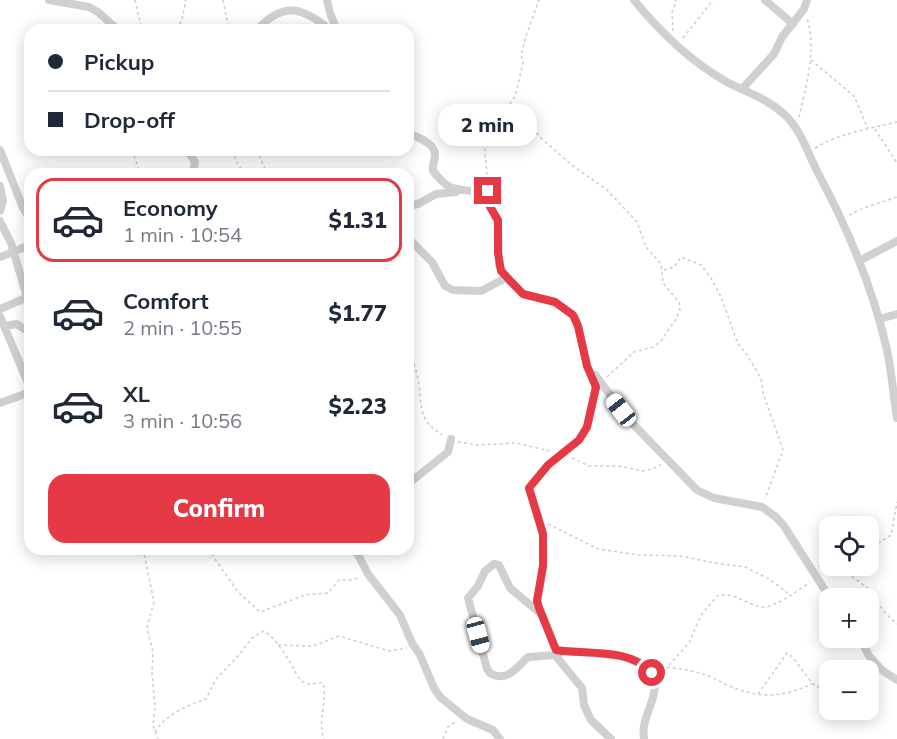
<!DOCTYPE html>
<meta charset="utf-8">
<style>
:root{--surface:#fff;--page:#f6f6f7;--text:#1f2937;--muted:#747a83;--line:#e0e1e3;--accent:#e63946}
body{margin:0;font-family:Mulish,sans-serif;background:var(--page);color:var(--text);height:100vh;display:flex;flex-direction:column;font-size:22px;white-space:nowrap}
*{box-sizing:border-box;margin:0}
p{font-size:20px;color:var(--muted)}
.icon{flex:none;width:33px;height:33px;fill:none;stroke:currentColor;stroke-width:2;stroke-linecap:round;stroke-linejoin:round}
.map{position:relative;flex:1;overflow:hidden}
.panel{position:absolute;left:24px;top:168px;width:390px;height:387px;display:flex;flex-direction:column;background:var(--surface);border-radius:18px;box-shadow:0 3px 15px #0003}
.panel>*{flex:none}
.guide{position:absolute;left:24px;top:24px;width:390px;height:132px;border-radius:18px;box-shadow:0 3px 15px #0003;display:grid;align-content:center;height:132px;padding:0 24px;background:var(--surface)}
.tools{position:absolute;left:819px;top:516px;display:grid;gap:12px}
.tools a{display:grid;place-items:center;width:60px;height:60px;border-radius:12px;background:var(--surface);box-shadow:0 3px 15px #0003;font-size:30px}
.end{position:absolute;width:27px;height:27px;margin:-14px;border:8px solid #e63946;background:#fff;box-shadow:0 0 0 3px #fff}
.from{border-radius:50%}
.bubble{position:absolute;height:42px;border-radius:18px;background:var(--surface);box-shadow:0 3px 15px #0003;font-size:20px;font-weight:800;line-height:42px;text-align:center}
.car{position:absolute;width:18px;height:36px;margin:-18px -9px;border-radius:8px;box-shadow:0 0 4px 2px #0007;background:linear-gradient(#fff 24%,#345 0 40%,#fff 0 76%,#345 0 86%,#fff 0)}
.guide b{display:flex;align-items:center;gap:21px;height:57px;font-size:22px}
.guide b+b{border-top:2px solid var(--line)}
.guide i{width:15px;height:15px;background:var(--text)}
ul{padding:10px 0 0;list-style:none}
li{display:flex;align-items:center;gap:18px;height:84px;margin:0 12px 9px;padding:0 12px;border:3px solid transparent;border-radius:18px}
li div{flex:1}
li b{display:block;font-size:22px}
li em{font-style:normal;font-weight:800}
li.selected{border-color:var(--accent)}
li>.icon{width:54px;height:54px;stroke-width:1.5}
.button{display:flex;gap:12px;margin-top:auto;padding:12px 24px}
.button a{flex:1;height:69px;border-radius:18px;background:var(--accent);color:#fff;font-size:24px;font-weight:800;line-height:69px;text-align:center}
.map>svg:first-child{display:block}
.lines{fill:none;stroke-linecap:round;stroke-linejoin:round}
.path{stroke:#cdcdcd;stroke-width:1.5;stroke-dasharray:3 3;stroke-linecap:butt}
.minor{stroke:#d0d0d0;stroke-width:8}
.route{stroke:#e63946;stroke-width:8}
</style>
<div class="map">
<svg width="897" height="739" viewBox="0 0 897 739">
<rect width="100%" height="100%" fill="#fff"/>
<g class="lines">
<g class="path">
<polyline points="135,0 142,30"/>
<polyline points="223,0 229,30"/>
<polyline points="177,30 182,19 186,0"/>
<polyline points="673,31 672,13 676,0"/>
<polyline points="683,38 713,0"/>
<polyline points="811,60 854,96 868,129"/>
<path d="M799 117C806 86 817 50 807 18"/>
<polyline points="495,123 515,97 523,63 521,55 526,36 539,0"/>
<polyline points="875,129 897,163"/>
<path d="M815 148C840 133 869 129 897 122"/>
<polyline points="132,150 138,167 137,174"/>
<polyline points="234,150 235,159 244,174"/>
<polyline points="257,150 267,174"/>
<path d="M487 181C487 163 483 147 485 128 488 126 515 118 521 116L542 139 573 166 606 189 637 222 646 247 661 264 663 283 679 302 680 310 676 319 661 341 653 347 634 352 606 378"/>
<polyline points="849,215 864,208 897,197"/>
<polyline points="664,270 674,267 681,257 701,265 711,278 721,297 738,344 748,356 761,379 763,393 783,450 765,499"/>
<path d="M408 347C413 359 417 372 419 385 422 410 419 420 442 435"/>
<polyline points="458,442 477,445 516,443 550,451"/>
<polyline points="572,458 589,466 618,466 642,471 652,469 662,464"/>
<polyline points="548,524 598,549 639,555 681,556 714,563 745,567 771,580 790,595"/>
<polyline points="143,549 154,602 147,627 153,652 152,674 155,707 153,725 158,739"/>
<polyline points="208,549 238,592 260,612 305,595 328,593 339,580 352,580 360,577"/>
<polyline points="868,550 891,535 897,502"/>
<polyline points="818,566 833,569 840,566"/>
<polyline points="846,566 851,576 868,588 885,613 897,624"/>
<polyline points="278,645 313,646 339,636 389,651 407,648"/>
<path d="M655 666C672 668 689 669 706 675 713 677 720 682 727 685 760 699 780 698 812 684"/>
<polyline points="848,670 861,659"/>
<path d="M661 674 689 643 701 615 717 596C733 590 747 606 763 607 776 607 799 590 810 582"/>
<path d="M758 694 787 653C795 656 806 679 817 687L830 684"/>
<path d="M155 732C165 715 188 705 206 699L216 679 239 655 252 638 264 631C274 637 282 650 289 660 294 668 296 678 305 683 312 686 317 682 323 683 328 702 317 720 324 739"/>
<polyline points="443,739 448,727 457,721"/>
</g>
<g class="minor">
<polyline points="49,0 89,7 98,12 118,30"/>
<polyline points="327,0 330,13 337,30"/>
<path d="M634 0C660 32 689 60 725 81 745 92 767 98 784 114 802 131 807 152 818 173 848 229 873 288 887 350 892 372 893 395 897 418"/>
<polyline points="765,0 793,24"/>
<path d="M257 30C283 1 303 7 330 30"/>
<polyline points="742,89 774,54 782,37 804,9 807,0"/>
<path d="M408 133C417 137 435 143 435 155 435 161 432 165 433 171 451 194 455 188 481 192L487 201"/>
<polyline points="0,150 23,208 30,219"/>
<polyline points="187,150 195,162 193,174"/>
<polyline points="0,186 3,201 0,211"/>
<path d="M487 191 489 205 498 223 499 265 506 278 523 294 555 302 573 315 578 325 587 366 596 387 587 427 579 440 548 465 529 488 543 534V566L537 601 556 650C584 655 664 646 654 693 651 709 641 722 644 739"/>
<polyline points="408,206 418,204 436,194 456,192"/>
<polyline points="0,221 11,243 27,297"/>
<polyline points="408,238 432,262 445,286 453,290 481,291 506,278"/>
<polyline points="0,257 30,245"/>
<polyline points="861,260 897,241"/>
<polyline points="0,309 30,296"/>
<polyline points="0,316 30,388"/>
<polyline points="879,319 897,314"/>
<polyline points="4,326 17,324 24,329 30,327"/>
<polyline points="595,375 631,422 697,490 714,498 762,507 776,517 784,526 830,598"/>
<polyline points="0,403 25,394 30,390"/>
<polyline points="408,484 448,452 451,439"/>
<polyline points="355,549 368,574 400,615 412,643 420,655 434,688 440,697 467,719 493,730 500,739"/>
<path d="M541 614 510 588 499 565 494 564 485 571 478 586 468 598 487 669 491 674C508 682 517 667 528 657L555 655 563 651"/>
<polyline points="860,638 869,656 883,671 897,680"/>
<polyline points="555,655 582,688 584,705 591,720 611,739"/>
</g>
</g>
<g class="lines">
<path class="route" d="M488 191 489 205 498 220V253L501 271 523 294 555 302 573 315 578 326 587 366 596 387 587 427 579 440 548 465 529 488 543 534V566L537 601 539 608 556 650C588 655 628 647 652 673"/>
</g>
</svg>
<div class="tools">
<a><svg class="icon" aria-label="locate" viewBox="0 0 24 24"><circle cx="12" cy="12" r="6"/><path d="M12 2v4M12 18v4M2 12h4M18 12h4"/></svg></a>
<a>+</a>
<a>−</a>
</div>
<i class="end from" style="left:652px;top:673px"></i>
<i class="end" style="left:488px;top:191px"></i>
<div class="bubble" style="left:438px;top:104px;width:99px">2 min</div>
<i class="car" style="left:621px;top:410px;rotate:322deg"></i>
<i class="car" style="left:478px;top:635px;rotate:165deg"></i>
<div class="guide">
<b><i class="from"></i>Pickup</b>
<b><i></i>Drop-off</b>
</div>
<section class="panel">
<ul>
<li class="selected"><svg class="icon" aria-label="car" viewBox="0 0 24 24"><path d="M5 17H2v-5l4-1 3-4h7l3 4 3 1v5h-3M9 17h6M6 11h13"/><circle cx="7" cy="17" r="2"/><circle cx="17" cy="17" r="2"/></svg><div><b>Economy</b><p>1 min · 10:54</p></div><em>$1.31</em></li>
<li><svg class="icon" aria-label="car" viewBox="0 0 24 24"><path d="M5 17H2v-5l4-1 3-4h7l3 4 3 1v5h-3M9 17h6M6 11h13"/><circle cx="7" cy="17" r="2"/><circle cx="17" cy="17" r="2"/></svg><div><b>Comfort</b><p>2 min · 10:55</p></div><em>$1.77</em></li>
<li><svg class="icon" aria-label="car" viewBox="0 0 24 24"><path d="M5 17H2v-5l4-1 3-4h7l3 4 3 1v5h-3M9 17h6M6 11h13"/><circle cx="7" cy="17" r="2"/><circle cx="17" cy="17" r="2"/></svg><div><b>XL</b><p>3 min · 10:56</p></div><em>$2.23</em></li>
</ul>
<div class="button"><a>Confirm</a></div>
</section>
</div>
